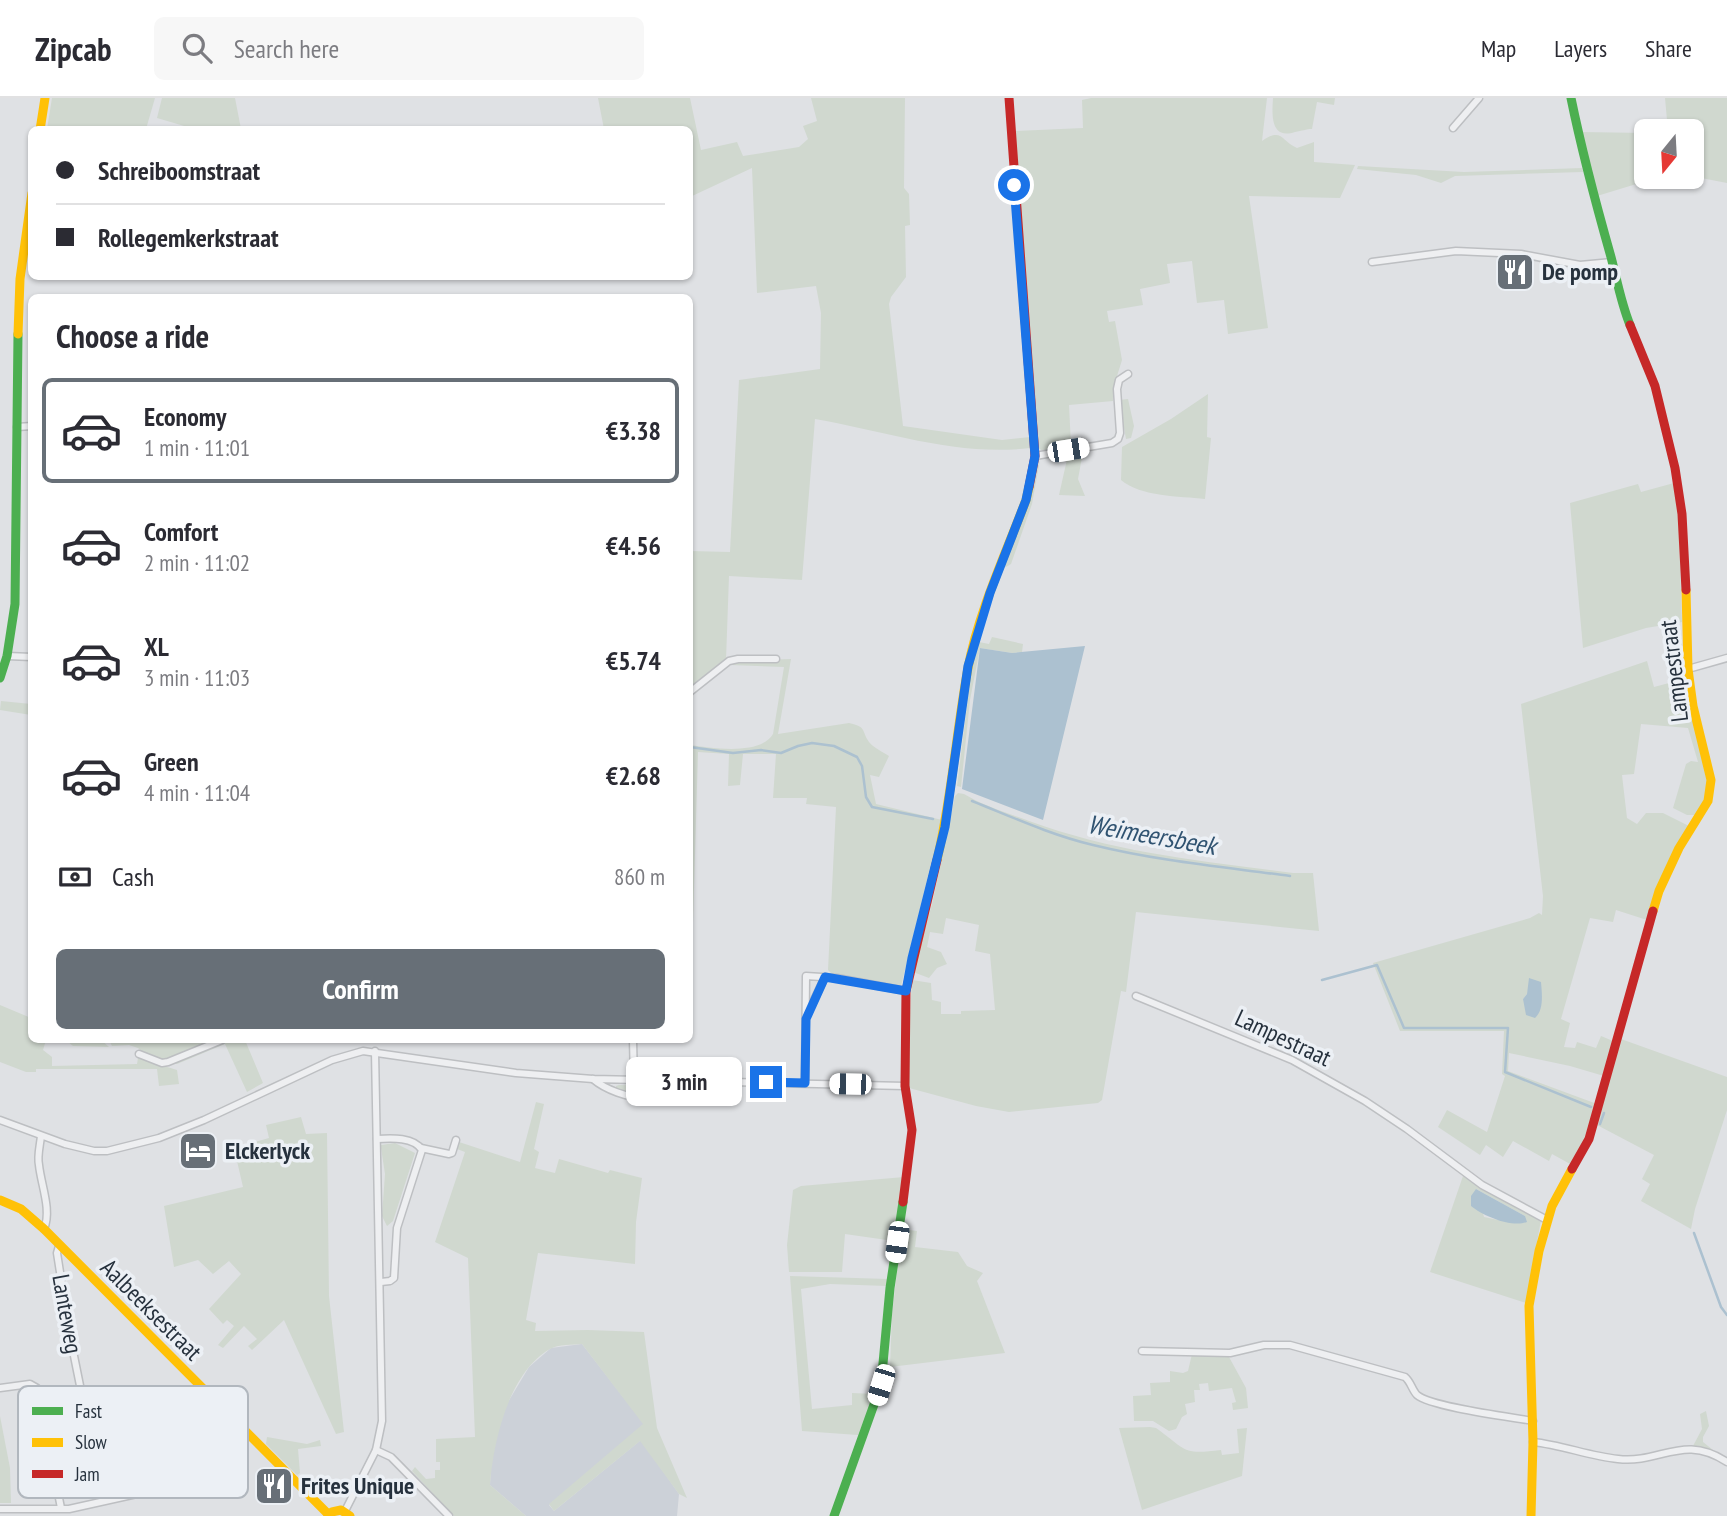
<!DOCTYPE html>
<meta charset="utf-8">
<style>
:root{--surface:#fff;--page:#f7f7f7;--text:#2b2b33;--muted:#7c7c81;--line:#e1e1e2;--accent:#676f77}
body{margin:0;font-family:"PT Sans Narrow",sans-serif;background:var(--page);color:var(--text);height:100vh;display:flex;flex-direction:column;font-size:26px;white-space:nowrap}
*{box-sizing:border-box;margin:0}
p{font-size:23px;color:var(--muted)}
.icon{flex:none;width:38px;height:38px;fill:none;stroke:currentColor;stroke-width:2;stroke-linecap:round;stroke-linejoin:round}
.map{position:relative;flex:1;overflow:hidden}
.side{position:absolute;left:28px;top:196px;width:665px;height:749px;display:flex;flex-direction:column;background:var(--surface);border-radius:10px;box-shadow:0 2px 5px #0004}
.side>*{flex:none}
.top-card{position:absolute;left:28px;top:28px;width:665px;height:154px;border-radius:10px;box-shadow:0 2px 5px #0004;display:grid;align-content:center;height:154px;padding:0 28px;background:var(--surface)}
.needle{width:46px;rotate:198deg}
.controls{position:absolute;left:1634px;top:21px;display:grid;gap:14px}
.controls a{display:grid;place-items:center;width:70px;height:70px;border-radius:10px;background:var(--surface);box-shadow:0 2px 5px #0004;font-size:35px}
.end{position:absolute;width:32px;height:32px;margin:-16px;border:9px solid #1a73e8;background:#fff;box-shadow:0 0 0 4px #fff}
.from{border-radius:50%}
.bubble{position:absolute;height:49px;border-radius:10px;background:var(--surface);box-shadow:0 2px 5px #0004;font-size:23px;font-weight:600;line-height:49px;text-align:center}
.car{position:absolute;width:21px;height:42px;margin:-21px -10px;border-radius:9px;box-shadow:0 0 5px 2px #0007;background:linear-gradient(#fff 24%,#345 0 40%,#fff 0 76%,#345 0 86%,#fff 0)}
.top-card b{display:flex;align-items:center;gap:24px;height:66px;font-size:26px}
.top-card b+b{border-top:2px solid var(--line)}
.top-card i{width:18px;height:18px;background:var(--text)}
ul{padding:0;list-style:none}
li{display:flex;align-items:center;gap:21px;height:105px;margin:0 14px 10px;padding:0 14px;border:4px solid transparent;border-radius:10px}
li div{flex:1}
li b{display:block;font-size:26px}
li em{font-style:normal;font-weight:600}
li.selected{border-color:var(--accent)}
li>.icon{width:63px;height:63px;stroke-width:1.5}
h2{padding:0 28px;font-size:32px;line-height:84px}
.pay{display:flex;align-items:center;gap:18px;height:77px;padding:0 28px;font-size:26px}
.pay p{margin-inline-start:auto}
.action{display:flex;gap:14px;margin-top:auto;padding:14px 28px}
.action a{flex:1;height:80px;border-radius:10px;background:var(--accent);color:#fff;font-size:28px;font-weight:600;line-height:80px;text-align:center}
header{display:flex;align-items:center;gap:42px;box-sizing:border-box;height:98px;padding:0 35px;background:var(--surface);border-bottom:2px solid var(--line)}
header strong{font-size:33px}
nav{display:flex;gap:38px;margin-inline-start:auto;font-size:24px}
.search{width:490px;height:63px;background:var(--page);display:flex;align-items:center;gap:18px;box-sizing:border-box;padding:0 24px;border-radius:10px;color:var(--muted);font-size:26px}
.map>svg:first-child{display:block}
.built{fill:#ccd1d8}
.green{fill:#d0d8cf;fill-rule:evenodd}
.water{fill:#acc1d0}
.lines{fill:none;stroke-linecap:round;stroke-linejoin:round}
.stream{stroke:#acc1d0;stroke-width:2.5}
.street-casing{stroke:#bdbfc2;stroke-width:9}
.street{stroke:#eeeff1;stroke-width:6}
.fast{stroke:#4caf50;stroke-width:9}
.slow{stroke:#ffc107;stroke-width:9}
.jam{stroke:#c62828;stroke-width:9}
.route{stroke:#1a73e8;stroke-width:9}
.labels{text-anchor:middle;stroke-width:7;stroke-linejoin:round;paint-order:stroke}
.poi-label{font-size:24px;font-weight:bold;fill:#26313d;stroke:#ecf0f5;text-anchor:start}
.street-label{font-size:24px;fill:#26313d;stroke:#ecf0f5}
.water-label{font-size:26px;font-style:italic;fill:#305371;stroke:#ecf0f5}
.key{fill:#ecf0f5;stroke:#b1b7be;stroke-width:2}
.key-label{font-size:19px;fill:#26313d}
</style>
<header>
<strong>Zipcab</strong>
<div class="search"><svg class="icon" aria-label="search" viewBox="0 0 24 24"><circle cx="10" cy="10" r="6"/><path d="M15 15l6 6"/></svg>Search here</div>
<nav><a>Map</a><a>Layers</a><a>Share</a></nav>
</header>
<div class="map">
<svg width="1727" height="1418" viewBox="0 0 1727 1418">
<rect width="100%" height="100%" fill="#dfe1e4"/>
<polygon class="built" points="582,1246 644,1326 549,1407 554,1413 641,1342 679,1396 677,1418 526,1418 490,1387 492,1356 505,1309 529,1269 551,1250"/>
<g class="green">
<polygon points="52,0 155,0 146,31 47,31"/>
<polygon points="162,0 235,0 241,31 191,31 191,30 157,20"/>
<path d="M598 0H690L701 52 737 44 743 58 799 49 808 41 803 28 817 23 811 0H905L904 90 909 96 910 127 905 128 906 179 891 199 889 206 903 328 1002 342 1030 339V350C958 359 885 333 815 321L802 482 729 478 726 562 690 591V453L730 454 739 282 820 271 821 215 816 188 757 195 752 70 690 99V32L604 31Z"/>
<path d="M1091 0H1267L1262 43C1282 29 1281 43 1297 50L1314 44V64L1355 67 1340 100 1249 98 1268 230 1228 236 1224 202 1197 205 1192 163 1167 166 1170 185 1140 191 1143 207 1107 213 1109 224 1115 223 1122 262 1113 291V303L1069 307 1071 347 1043 353 1038 350 1014 33 1083 30 1082 2Z"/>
<path d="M1273 0H1335L1334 7 1317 4 1312 31C1306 31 1302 33 1295 34 1270 42 1272 16 1273 0Z"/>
<polygon points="1665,0 1727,0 1727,85 1696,79 1675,79 1692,79 1692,33 1668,33"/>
<polygon points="1580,34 1647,35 1647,79 1670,79 1656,80 1597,98"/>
<polygon points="1358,68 1464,74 1582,70 1583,74 1455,78 1441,85 1416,77 1357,71"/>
<path d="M1208 296 1207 339 1211 340 1205 401C1179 398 1141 399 1121 382L1122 349 1171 321Z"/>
<polygon points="1128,301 1134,328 1131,340 1126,341 1119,302"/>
<polygon points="1083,354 1078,381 1085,398 1059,397 1068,357"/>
<polygon points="1040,362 1032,406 1011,466 1006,469 1003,468"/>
<polygon points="1674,385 1678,405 1682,524 1646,530 1583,550 1570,405 1638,386 1641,394"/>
<polygon points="992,539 1023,546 1022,554 1012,555 980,550 970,602 961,689 957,688 972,568 979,544 989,546"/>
<path d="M791 561 778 636 849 625C867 629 861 632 869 644 874 650 883 654 889 658L879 679 870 677 876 706 942 722 901 888 832 876 828 872 836 709 806 706 807 700H773L776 656H743L740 687 728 688 729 656 698 654 692 859H690V647C711 650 760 658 773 636L784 569 730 567 731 565 739 563Z"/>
<path d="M1647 563 1654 589 1684 581 1707 683V697L1696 717H1687L1673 710 1686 666 1691 663 1698 664 1688 630 1641 626 1634 676 1622 677 1627 720 1637 726 1646 715H1663L1689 728 1647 822 1616 812 1613 824 1590 820 1561 921 1570 925 1564 949 1575 950 1577 944 1596 950 1601 938 1613 943 1604 978 1570 968 1509 955 1508 973 1597 1006 1588 1036 1572 1067 1552 1056 1549 1063 1513 1043 1503 1059 1486 1047 1480 1057 1438 1029 1447 1012 1487 1034 1505 978 1502 976 1504 933H1400L1373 865 1530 820 1539 815 1542 817 1543 798 1521 606ZM1541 888V904L1523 901 1527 896 1529 889Z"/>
<polygon points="1,603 31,606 31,617 0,612"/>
<path d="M958 695 964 696C984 708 1007 715 1029 723 1117 755 1201 763 1293 775H1313L1319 833 1136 814 1126 894 1121 893 1102 1002 1098 1005 1009 1014 976 1008 909 990 908 949 912 882 931 885 932 902 941 904V916H961V913L995 912 990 856 975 853 979 827 946 820 943 836 930 834 927 849 941 854 947 866 937 870 929 880 913 874 932 806 955 698Z"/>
<polygon points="0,907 31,920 32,942 46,942 43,952 52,959 52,968 137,966 138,960 177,972 179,986 159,988 157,971 36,971 36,974 26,974 0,964"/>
<polygon points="1621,941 1727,979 1727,1012 1695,1111 1691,1131 1641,1103 1650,1086 1642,1081 1654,1057 1597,1027"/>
<polygon points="66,942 101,942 109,949 73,948"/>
<polygon points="105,942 245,942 263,985 247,994 225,946 177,966 146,957 138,950 129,947 112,948 110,944"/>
<path d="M619 987 684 988 688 991 687 994C662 1002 642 998 616 991V988Z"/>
<path d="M536 1004 544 1006 534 1051 539 1054 535 1070 555 1075 559 1061 608 1075 610 1072 642 1080 636 1124 635 1166 538 1155 526 1222 536 1225 535 1233 588 1232 644 1234 657 1330 687 1400 679 1396 640 1343 554 1413 549 1406 643 1326 582 1246C573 1247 558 1246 550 1251 509 1274 493 1344 490 1387L526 1418H454L412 1373 415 1369 426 1381 435 1380V1372H440V1364H436V1341L475 1339 468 1160 435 1144 465 1054 457 1051 459 1044 520 1064Z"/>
<polygon points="301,1019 306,1036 327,1035 329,1198 344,1334 336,1336 284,1222 252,1252 248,1248 257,1241 244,1228 223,1250 218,1247 234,1228 227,1222 223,1226 209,1211 241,1176 229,1163 213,1176 198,1162 174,1169 164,1108 243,1089 234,1050 269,1040 266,1027"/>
<polygon points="395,1045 415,1055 393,1123 387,1128 382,1118 385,1076 381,1050 381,1047"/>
<path d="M1463 1078 1507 1105 1533 1116 1541 1122 1526 1205 1430 1174ZM1476 1091 1525 1118 1508 1124 1484 1119Z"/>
<polygon points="904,1079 894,1143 845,1136 842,1174 789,1174 787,1147 793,1092 801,1088"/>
<polygon points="902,1131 917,1133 915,1149 958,1154 967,1168 983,1175 977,1183 979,1188 1005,1255 890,1269 892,1217"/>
<polygon points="790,1178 888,1181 887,1188 830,1186 801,1191 812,1311 852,1307 852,1295 875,1296 858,1337 802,1333"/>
<polygon points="1192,1256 1229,1259 1246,1290 1248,1310 1233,1312 1232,1305 1236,1304 1232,1290 1209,1293 1208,1285 1199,1286 1200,1292 1194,1292 1195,1304 1185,1306 1187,1316 1182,1319 1176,1331 1169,1333 1153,1323 1134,1323 1133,1298 1151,1297 1150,1285 1170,1284 1170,1273 1183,1275 1188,1273"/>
<polygon points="1706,1313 1709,1328 1703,1339 1703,1344 1718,1356 1693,1348 1702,1331 1700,1316"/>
<polygon points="0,1318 10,1370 11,1405 0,1405"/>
<path d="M1150 1329 1156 1330C1187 1352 1181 1357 1221 1352L1222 1357 1239 1355 1237 1331 1247 1330 1242 1378 1142 1412 1119 1330Z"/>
<polygon points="267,1339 307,1346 320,1342 321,1348 298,1351 300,1375 297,1377 266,1346"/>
</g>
<g class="water">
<polygon points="1085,548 1043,722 962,691 980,550 1012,555"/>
<path d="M1529 880 1541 884C1542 896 1544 912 1535 920L1526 917 1523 901 1527 896Z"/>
<path d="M1476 1091 1525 1118 1527 1124C1512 1130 1483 1118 1471 1108V1098Z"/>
</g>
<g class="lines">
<g class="stream">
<polyline points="690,649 733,655 761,652 781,655 798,648 812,645 834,648 857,659 862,668 866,699 872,709 933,721"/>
<path d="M972 703C1012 719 1051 737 1093 747 1158 763 1224 769 1290 778"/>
<polyline points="1322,882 1377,867 1404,930 1508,930 1505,974 1591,1009"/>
<polyline points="1600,1026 1604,1015"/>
<polyline points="1694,1135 1721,1209 1727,1217"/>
</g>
<defs>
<g id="street">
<polyline points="1453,30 1479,0"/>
<polyline points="1372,164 1456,153 1521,156 1580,167 1612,164"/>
<polyline points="17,329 32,328"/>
<polyline points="1035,358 1112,345 1118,341 1120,335 1117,291 1119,282 1128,276"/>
<polyline points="7,558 32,559"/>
<polyline points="1688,571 1727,560"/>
<polyline points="690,594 729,563 738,561 776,561"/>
<polyline points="1136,898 1292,962 1365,1003 1407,1031 1482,1087 1547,1122"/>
<polyline points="806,919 825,879"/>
<polyline points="633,942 634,983"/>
<polyline points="139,956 162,965 168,964 222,942"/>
<path d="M593 981C617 1002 681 1013 702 984"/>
<polyline points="805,985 806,878 837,880 906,893"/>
<polyline points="0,1022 65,1046 94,1053 107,1053 159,1040 204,1022 332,962 363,953 516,975 593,981 905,988"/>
<path d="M41 1038C40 1048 37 1058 39 1067 41 1087 52 1112 44 1131"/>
<path d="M377 1041C392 1040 414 1039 422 1052L397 1130 394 1180 390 1183 381 1184"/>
<polyline points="421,1050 449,1056 452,1055 456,1042"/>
<polyline points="59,1148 57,1155 70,1238 96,1367"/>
<path d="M1142 1253 1230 1255 1264 1247H1290L1405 1279C1411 1284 1412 1292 1417 1297 1431 1309 1511 1319 1533 1323"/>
<polyline points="0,1290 30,1286 37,1290 61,1410"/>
<path d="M1533 1344C1562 1347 1589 1358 1618 1361 1661 1366 1683 1335 1727 1364"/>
<polyline points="376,1352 391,1359 449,1418"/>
<polyline points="0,1411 69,1411 141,1395"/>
<polyline points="345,1413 376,1352 382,1323 375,953"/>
</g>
</defs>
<use href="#street" class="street-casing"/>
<use href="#street" class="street"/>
<g class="fast">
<path d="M1571 0C1582 54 1596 106 1611 159 1617 182 1621 205 1630 227"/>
<polyline points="0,580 7,558 15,506 18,236"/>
<polyline points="834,1418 881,1287 890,1190 903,1104"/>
</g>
<g class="slow">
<polyline points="40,32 45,0"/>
<polyline points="18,236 20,181 32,95"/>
<path d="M937 762C952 699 956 634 968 570 978 515 1006 455 1026 402L1029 389"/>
<polyline points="1653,813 1659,793 1679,750 1708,703 1711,682 1693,608 1688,571 1686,492"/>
<polyline points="0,1102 21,1111 44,1131 329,1417"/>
<polyline points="328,1418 332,1414 341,1412 350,1418"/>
<polyline points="1531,1418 1533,1344 1529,1208 1539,1153 1552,1108 1572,1071"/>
</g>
<g class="jam">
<polyline points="1009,0 1035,358 1029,389"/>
<polyline points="1630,227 1655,288 1675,370 1682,416 1686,492"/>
<polyline points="1572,1071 1589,1041 1653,813"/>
<polyline points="903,1104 912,1032 905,988 906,893 937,762"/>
</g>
</g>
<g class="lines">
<polyline class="route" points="766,984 805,985 806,921 825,879 906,893 912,860 945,729 968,568 990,495 1026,402 1035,358 1014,87"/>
</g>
<defs>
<symbol id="restaurant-square" viewBox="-11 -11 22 22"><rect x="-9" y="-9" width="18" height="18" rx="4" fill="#676f77" stroke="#ecf0f5"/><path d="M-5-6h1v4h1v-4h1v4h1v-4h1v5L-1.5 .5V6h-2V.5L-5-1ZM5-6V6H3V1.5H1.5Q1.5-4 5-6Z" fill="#fff"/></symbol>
<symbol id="hotel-square" viewBox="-11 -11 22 22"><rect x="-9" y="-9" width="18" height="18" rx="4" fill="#676f77" stroke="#ecf0f5"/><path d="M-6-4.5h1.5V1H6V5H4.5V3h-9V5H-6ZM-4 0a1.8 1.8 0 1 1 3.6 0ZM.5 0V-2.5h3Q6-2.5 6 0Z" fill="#fff"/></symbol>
</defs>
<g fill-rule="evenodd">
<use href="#restaurant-square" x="1493" y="152" width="44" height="44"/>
<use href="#hotel-square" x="176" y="1031" width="44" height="44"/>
<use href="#restaurant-square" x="252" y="1366" width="44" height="44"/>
</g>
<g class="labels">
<g class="poi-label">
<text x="1542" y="182">De pomp</text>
<text x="225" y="1061">Elckerlyck</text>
<text x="301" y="1396">Frites Unique</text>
</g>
<g class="street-label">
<text transform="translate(1674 573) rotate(-97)" y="8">Lampestraat</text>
<text transform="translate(1283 940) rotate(25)" y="8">Lampestraat</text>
<text transform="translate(151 1212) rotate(45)" y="8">Aalbeeksestraat</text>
<text transform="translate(67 1216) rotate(80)" y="8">Lanteweg</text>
</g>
<g class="water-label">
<text transform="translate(1152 737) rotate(10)" y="9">Weimeersbeek</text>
</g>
</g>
<rect x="18" y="1288" width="230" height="112" rx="10" class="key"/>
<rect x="32" y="1309" width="31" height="8" fill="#4caf50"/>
<rect x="32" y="1340" width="31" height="9" fill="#ffc107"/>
<rect x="32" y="1372" width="31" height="8" fill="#c62828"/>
<g class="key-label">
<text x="75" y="1320">Fast</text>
<text x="75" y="1351">Slow</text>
<text x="75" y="1383">Jam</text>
</g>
</svg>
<div class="controls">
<a><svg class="needle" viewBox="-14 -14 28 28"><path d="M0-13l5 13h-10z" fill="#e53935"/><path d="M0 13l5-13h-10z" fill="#7c7c81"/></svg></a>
</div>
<i class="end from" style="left:1014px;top:87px"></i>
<i class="end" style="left:766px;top:984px"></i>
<div class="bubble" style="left:626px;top:959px;width:116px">3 min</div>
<i class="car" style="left:1068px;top:352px;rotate:81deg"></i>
<i class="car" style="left:850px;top:986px;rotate:271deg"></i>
<i class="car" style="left:897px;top:1144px;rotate:188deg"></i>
<i class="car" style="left:881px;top:1287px;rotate:197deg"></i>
<div class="top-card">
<b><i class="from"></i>Schreiboomstraat</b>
<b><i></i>Rollegemkerkstraat</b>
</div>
<section class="side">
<h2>Choose a ride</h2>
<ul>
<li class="selected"><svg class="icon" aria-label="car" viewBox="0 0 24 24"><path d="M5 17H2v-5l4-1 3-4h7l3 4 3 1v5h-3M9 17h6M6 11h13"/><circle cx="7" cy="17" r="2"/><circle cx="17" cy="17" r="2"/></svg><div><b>Economy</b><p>1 min · 11:01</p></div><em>€3.38</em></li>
<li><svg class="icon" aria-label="car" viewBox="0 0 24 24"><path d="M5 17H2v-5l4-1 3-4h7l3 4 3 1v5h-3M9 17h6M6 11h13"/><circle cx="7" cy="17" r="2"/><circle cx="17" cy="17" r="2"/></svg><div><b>Comfort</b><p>2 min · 11:02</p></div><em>€4.56</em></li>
<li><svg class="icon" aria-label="car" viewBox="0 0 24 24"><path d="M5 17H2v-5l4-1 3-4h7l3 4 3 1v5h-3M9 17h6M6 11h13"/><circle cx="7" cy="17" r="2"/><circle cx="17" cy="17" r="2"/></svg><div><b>XL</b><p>3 min · 11:03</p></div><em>€5.74</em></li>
<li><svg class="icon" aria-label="car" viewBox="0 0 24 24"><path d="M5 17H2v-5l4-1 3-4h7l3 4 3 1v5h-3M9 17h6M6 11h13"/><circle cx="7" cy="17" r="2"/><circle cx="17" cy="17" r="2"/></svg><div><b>Green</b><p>4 min · 11:04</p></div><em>€2.68</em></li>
</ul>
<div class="pay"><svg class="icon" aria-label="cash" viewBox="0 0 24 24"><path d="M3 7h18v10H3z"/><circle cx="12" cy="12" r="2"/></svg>Cash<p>860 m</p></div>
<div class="action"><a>Confirm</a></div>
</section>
</div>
